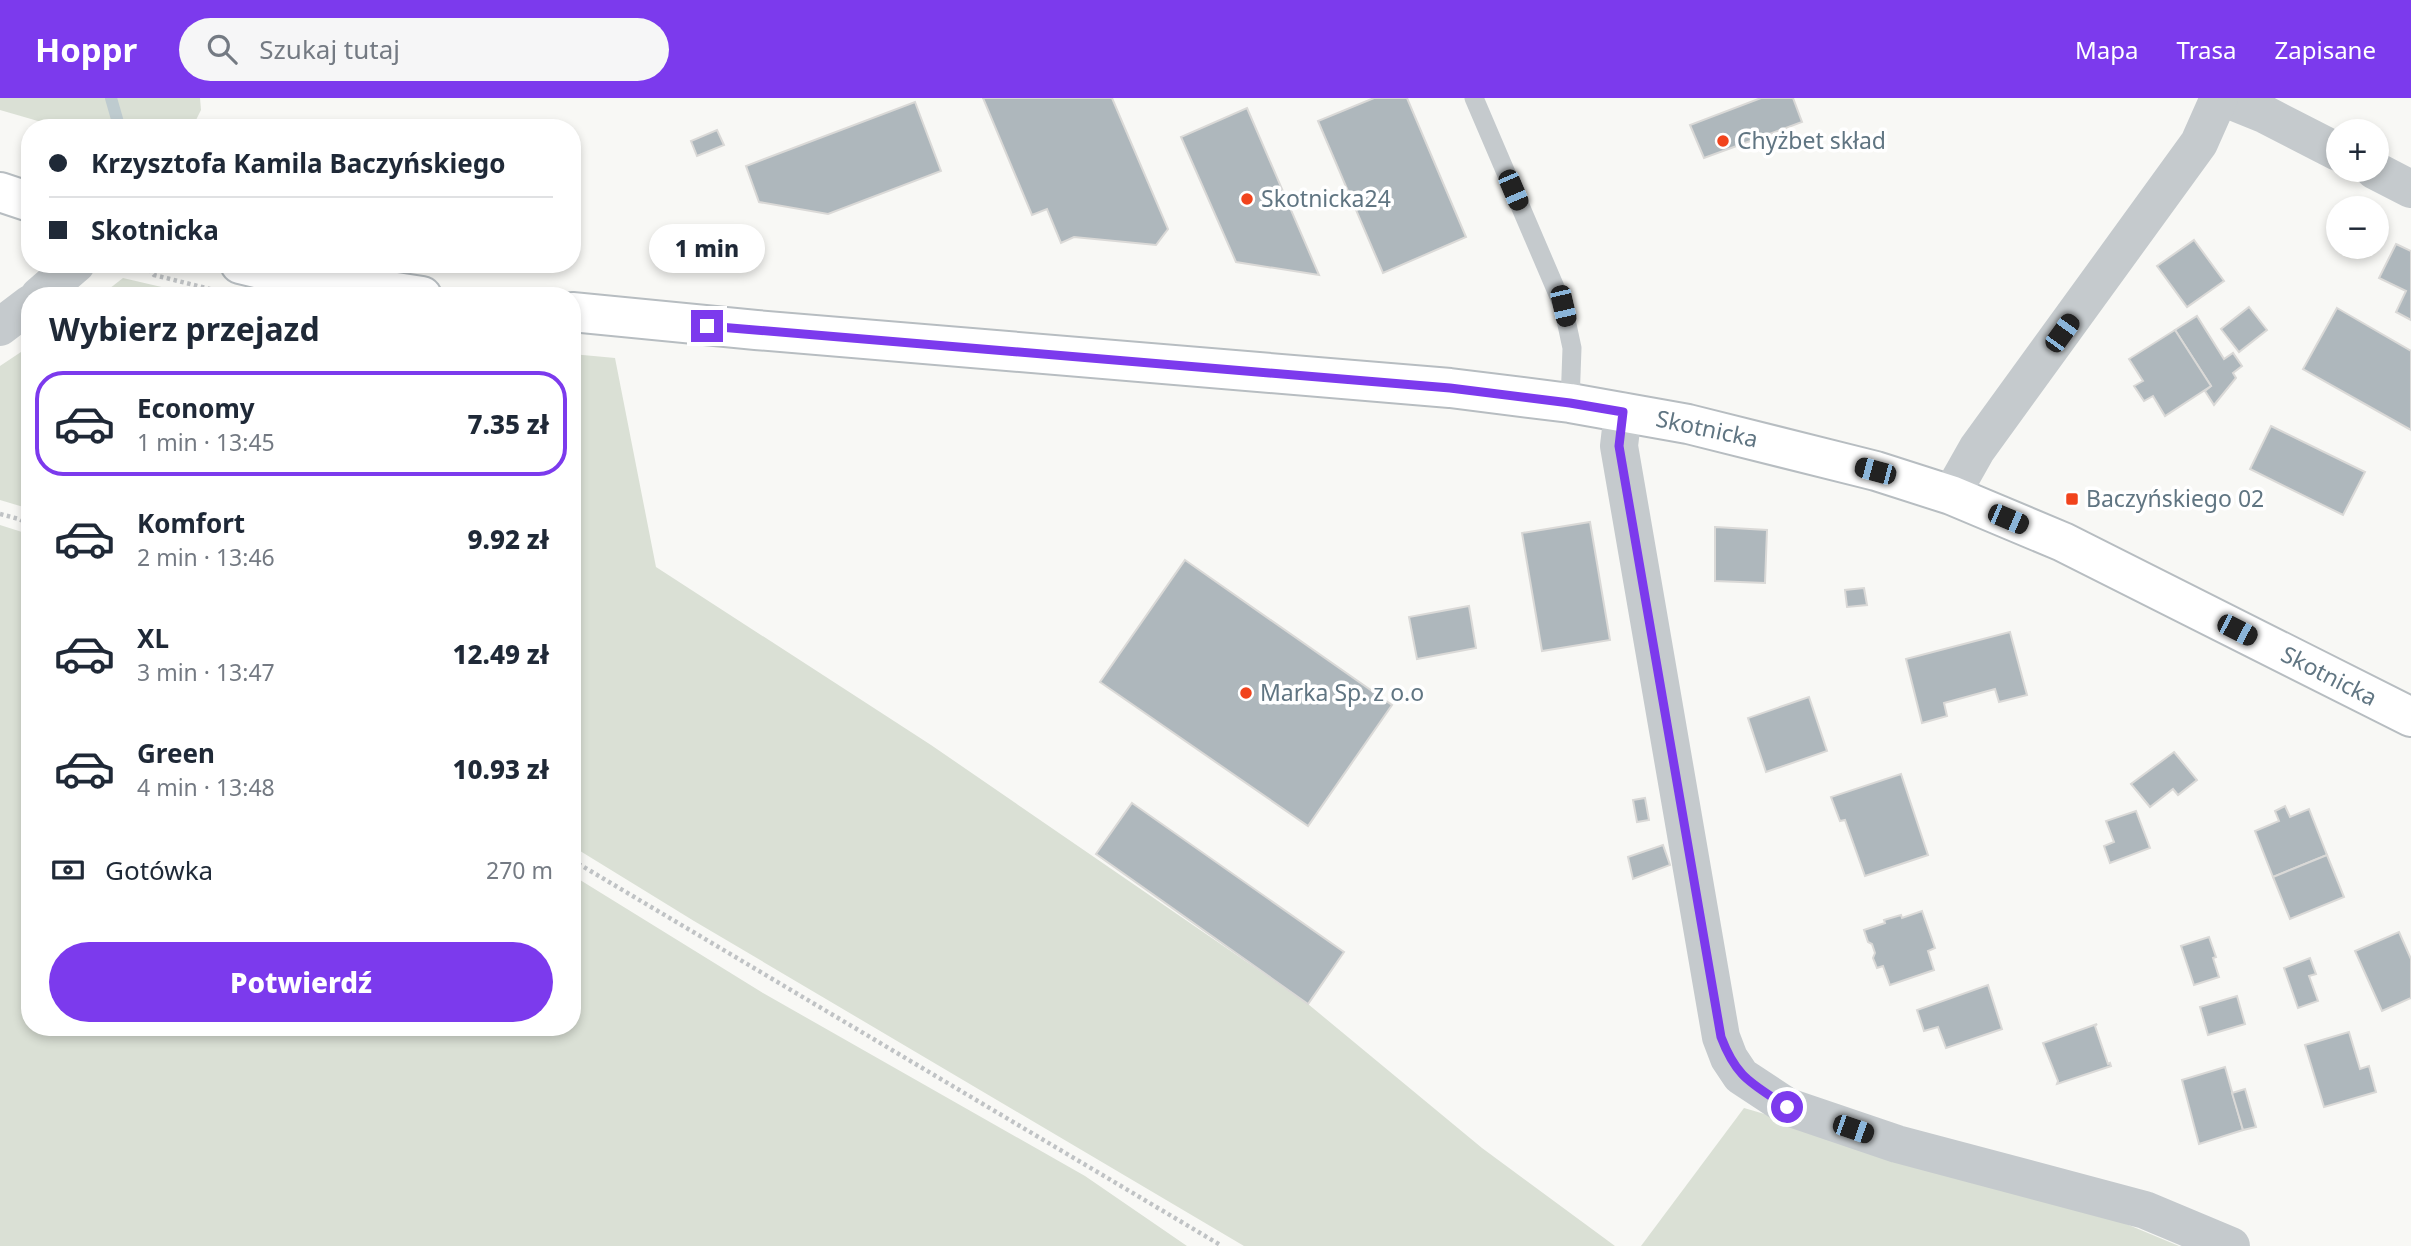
<!DOCTYPE html>
<html lang="pl">
<meta charset="utf-8">
<style>
:root{--surface:#fff;--page:#f6f6f7;--text:#1f2937;--muted:#747a83;--line:#e0e1e3;--accent:#7c3aed}
body{margin:0;font-family:"Noto Sans",sans-serif;background:var(--page);color:var(--text);height:100vh;display:flex;flex-direction:column;font-size:26px;white-space:nowrap}
*{box-sizing:border-box;margin:0}
p{font-size:23px;color:var(--muted)}
.icon{flex:none;width:38px;height:38px;fill:none;stroke:currentColor;stroke-width:2;stroke-linecap:round;stroke-linejoin:round}
.map{position:relative;flex:1;overflow:hidden}
.details{position:absolute;left:21px;top:189px;width:560px;height:749px;display:flex;flex-direction:column;background:var(--surface);border-radius:28px;box-shadow:0 4px 10px #0003}
.details>*{flex:none}
.guide{position:absolute;left:21px;top:21px;width:560px;height:154px;border-radius:28px;box-shadow:0 4px 10px #0003;display:grid;align-content:center;height:154px;padding:0 28px;background:var(--surface)}
.fabs{position:absolute;left:2326px;top:21px;display:grid;gap:14px}
.fabs a{display:grid;place-items:center;width:63px;height:63px;border-radius:50%;background:var(--surface);box-shadow:0 4px 10px #0003;font-size:35px}
.end{position:absolute;width:32px;height:32px;margin:-16px;border:9px solid #7c3aed;background:#fff;box-shadow:0 0 0 4px #fff}
.from{border-radius:50%}
.bubble{position:absolute;height:49px;border-radius:24px;background:var(--surface);box-shadow:0 4px 10px #0003;font-size:23px;font-weight:800;line-height:49px;text-align:center}
.car{position:absolute;width:21px;height:42px;margin:-21px -10px;border-radius:9px;box-shadow:0 0 5px 2px #0007;background:linear-gradient(#222 24%,#8ab4d8 0 40%,#222 0 76%,#8ab4d8 0 86%,#222 0)}
.guide b{display:flex;align-items:center;gap:24px;height:66px;font-size:26px}
.guide b+b{border-top:2px solid var(--line)}
.guide i{width:18px;height:18px;background:var(--text)}
ul{padding:0;list-style:none}
li{display:flex;align-items:center;gap:21px;height:105px;margin:0 14px 10px;padding:0 14px;border:4px solid transparent;border-radius:28px}
li div{flex:1}
li b{display:block;font-size:26px}
li em{font-style:normal;font-weight:800}
li.active{border-color:var(--accent)}
li>.icon{width:63px;height:63px;stroke-width:1.5}
h2{padding:0 28px;font-size:32px;line-height:84px}
.pay{display:flex;align-items:center;gap:18px;height:77px;padding:0 28px;font-size:26px}
.pay p{margin-inline-start:auto}
.primary-button{display:flex;gap:14px;margin-top:auto;padding:14px 28px}
.primary-button a{flex:1;height:80px;border-radius:42px;background:var(--accent);color:#fff;font-size:28px;font-weight:800;line-height:80px;text-align:center}
header{display:flex;align-items:center;gap:42px;box-sizing:border-box;height:98px;padding:0 35px;background:var(--accent);color:#fff}
header strong{font-size:33px}
nav{display:flex;gap:38px;margin-inline-start:auto;font-size:24px}
.search{width:490px;height:63px;background:var(--page);display:flex;align-items:center;gap:18px;box-sizing:border-box;padding:0 24px;border-radius:38px;color:var(--muted);font-size:26px}
.map>svg:first-child{display:block}
.green{fill:#dae0d5}
.lines{fill:none;stroke-linecap:round;stroke-linejoin:round}
.stream{stroke:#becbcf;stroke-width:12}
.building{fill:#aeb7bc;stroke:#dad9d7;stroke-width:2}
.secondary-casing{stroke:#b7bdc1;stroke-width:42}
.path{stroke:#c0c3c5;stroke-width:4.5;stroke-dasharray:3.5 3.5;stroke-linecap:butt}
.lane{stroke:#c5cacd;stroke-width:19}
.street{stroke:#c5cacd;stroke-width:38}
.secondary{stroke:#fff;stroke-width:38}
.route{stroke:#7c3aed;stroke-width:9}
.poi-dot{fill:#f1431c;stroke:#fff;stroke-width:2.5}
.labels{text-anchor:middle;stroke-width:7;stroke-linejoin:round;paint-order:stroke}
.poi-label{font-size:23px;fill:#607582;stroke:#fff;text-anchor:start}
.street-label{font-size:23px;fill:#607582;stroke:#fff}
</style>
<header>
<strong>Hoppr</strong>
<div class="search"><svg class="icon" aria-label="search" viewBox="0 0 24 24"><circle cx="10" cy="10" r="6"/><path d="M15 15l6 6"/></svg>Szukaj tutaj</div>
<nav><a>Mapa</a><a>Trasa</a><a>Zapisane</a></nav>
</header>
<div class="map">
<svg width="2411" height="1148" viewBox="0 0 2411 1148">
<rect width="100%" height="100%" fill="#f8f8f5"/>
<g class="green">
<polygon points="0,0 200,0 201,12 192,30 62,30 0,12"/>
<polygon points="123,180 200,198 100,198"/>
<polygon points="30,248 30,411 0,402 0,268"/>
<polygon points="572,256 615,260 656,469 931,647 1308,906 1482,1050 1615,1148 1244,1148 694,823 572,748"/>
<polygon points="0,427 22,434 30,439 30,929 572,929 572,777 763,895 1085,1078 1187,1148 0,1148"/>
<polygon points="1744,1010 2100,1115 2179,1148 1641,1148"/>
</g>
<g class="lines">
<polyline class="stream" points="111,0 119,28"/>
</g>
<g class="building">
<polygon points="983,0 1112,0 1168,131 1156,147 1074,139 1061,145 1047,111 1032,117"/>
<polygon points="1374,0 1407,0 1466,139 1383,175 1318,23"/>
<polygon points="1761,0 1793,0 1802,24 1704,60 1690,27"/>
<polygon points="915,4 941,73 828,116 759,104 746,68"/>
<polygon points="1247,10 1319,177 1236,164 1181,39"/>
<polygon points="717,32 724,47 697,58 691,43"/>
<polygon points="2194,142 2224,183 2187,209 2157,168"/>
<polygon points="2396,146 2411,153 2411,222 2396,214 2406,193 2379,180"/>
<polygon points="2249,209 2267,232 2239,254 2221,231"/>
<polygon points="2337,210 2411,253 2411,332 2303,271"/>
<polygon points="2197,218 2224,261 2233,255 2242,268 2233,275 2236,280 2214,307 2205,293 2211,288 2175,232"/>
<polygon points="2175,232 2211,288 2165,318 2153,298 2144,303 2134,288 2143,283 2129,261"/>
<polygon points="2271,328 2365,374 2343,417 2250,371"/>
<polygon points="1590,424 1610,542 1542,553 1522,435"/>
<polygon points="1715,429 1767,432 1765,485 1715,483"/>
<polygon points="1185,462 1392,607 1308,728 1100,584"/>
<polygon points="1864,490 1867,507 1847,509 1845,492"/>
<polygon points="1469,508 1476,550 1417,561 1409,519"/>
<polygon points="2010,534 2027,597 1999,604 1995,591 1944,605 1947,618 1922,625 1906,561"/>
<polygon points="1809,599 1827,653 1766,674 1748,620"/>
<polygon points="2174,654 2197,682 2178,697 2173,691 2150,709 2131,686"/>
<polygon points="1901,676 1928,757 1865,778 1845,722 1840,723 1831,699"/>
<polygon points="1645,700 1649,722 1637,724 1633,702"/>
<polygon points="1132,705 1344,854 1308,906 1096,756"/>
<polygon points="2285,708 2290,719 2309,711 2327,757 2273,779 2255,733 2279,723 2275,713"/>
<polygon points="2136,713 2150,750 2110,765 2104,748 2114,744 2106,723"/>
<polygon points="1663,747 1670,767 1633,781 1628,759"/>
<polygon points="2327,757 2344,799 2290,821 2273,779"/>
<polygon points="1922,813 1935,850 1928,853 1934,872 1890,887 1883,868 1877,870 1873,860 1875,855 1872,846 1868,844 1864,832 1885,825 1884,822 1901,817 1902,820"/>
<polygon points="2399,834 2411,861 2411,900 2382,913 2355,853"/>
<polygon points="2209,839 2216,859 2213,860 2219,879 2194,887 2181,848"/>
<polygon points="2310,860 2316,876 2309,878 2318,903 2298,910 2284,870"/>
<polygon points="1988,887 2002,931 1946,950 1938,929 1924,933 1917,912"/>
<polygon points="2237,898 2245,926 2208,937 2200,909"/>
<polygon points="2097,926 2095,928 2108,966 2110,965 2111,968 2057,986 2058,983 2043,945"/>
<polygon points="2349,934 2360,971 2369,968 2376,994 2324,1009 2305,947"/>
<polygon points="2225,969 2243,1032 2199,1046 2182,982"/>
<polygon points="2245,991 2256,1029 2243,1032 2232,995"/>
</g>
<g class="lines">
<defs>
<g id="secondary">
<polyline points="0,94 30,104"/>
<polyline points="240,166 285,177 422,198"/>
<polyline points="572,214 756,232 1450,290 1570,305 1688,326 1876,373 1951,397 2063,444 2411,619"/>
</g>
</defs>
<use href="#secondary" class="secondary-casing"/>
<g class="path">
<polyline points="144,166 154,177 210,191"/>
<polyline points="0,416 19,421 30,427"/>
<polyline points="572,762 1222,1148"/>
</g>
<polyline class="lane" points="1474,0 1563,208 1572,250 1570,305"/>
<g class="street">
<polyline points="2224,0 2266,17 2338,54"/>
<polyline points="2374,72 2411,91"/>
<polyline points="39,198 76,166"/>
<polyline points="0,229 30,206"/>
<polyline points="1623,314 1619,348 1721,939 1729,960 1741,978 1788,1009 1897,1046 2145,1112 2231,1148"/>
<polyline points="1951,397 1977,351 2199,45 2219,0"/>
</g>
<use href="#secondary" class="secondary"/>
</g>
<g class="lines">
<path class="route" d="M707 228 1450 290 1570 305 1623 314 1619 348 1721 939C1737 981 1752 985 1787 1009"/>
</g>
<g class="poi-dot">
<circle cx="1723" cy="43" r="7"/>
<circle cx="1247" cy="101" r="7"/>
<rect x="2065" y="394" width="14" height="14" rx="3.5"/>
<circle cx="1246" cy="595" r="7"/>
</g>
<g class="labels">
<g class="poi-label">
<text x="1737" y="51">Chyżbet skład</text>
<text x="1261" y="109">Skotnicka24</text>
<text x="2086" y="409">Baczyńskiego 02</text>
<text x="1260" y="603">Marka Sp. z o.o</text>
</g>
<g class="street-label">
<text transform="translate(1707 331) rotate(12)" y="8">Skotnicka</text>
<text transform="translate(2329 578) rotate(27)" y="8">Skotnicka</text>
</g>
</g>
</svg>
<div class="fabs">
<a>+</a>
<a>−</a>
</div>
<i class="end from" style="left:1787px;top:1009px"></i>
<i class="end" style="left:707px;top:228px"></i>
<div class="bubble" style="left:649px;top:126px;width:116px">1 min</div>
<i class="car" style="left:1513px;top:92px;rotate:157deg"></i>
<i class="car" style="left:1563px;top:208px;rotate:167deg"></i>
<i class="car" style="left:2062px;top:235px;rotate:36deg"></i>
<i class="car" style="left:1875px;top:373px;rotate:285deg"></i>
<i class="car" style="left:2008px;top:421px;rotate:113deg"></i>
<i class="car" style="left:2237px;top:532px;rotate:117deg"></i>
<i class="car" style="left:1853px;top:1031px;rotate:109deg"></i>
<div class="guide">
<b><i class="from"></i>Krzysztofa Kamila Baczyńskiego</b>
<b><i></i>Skotnicka</b>
</div>
<section class="details">
<h2>Wybierz przejazd</h2>
<ul>
<li class="active"><svg class="icon" aria-label="car" viewBox="0 0 24 24"><path d="M5 17H2v-5l4-1 3-4h7l3 4 3 1v5h-3M9 17h6M6 11h13"/><circle cx="7" cy="17" r="2"/><circle cx="17" cy="17" r="2"/></svg><div><b>Economy</b><p>1 min · 13:45</p></div><em>7.35 zł</em></li>
<li><svg class="icon" aria-label="car" viewBox="0 0 24 24"><path d="M5 17H2v-5l4-1 3-4h7l3 4 3 1v5h-3M9 17h6M6 11h13"/><circle cx="7" cy="17" r="2"/><circle cx="17" cy="17" r="2"/></svg><div><b>Komfort</b><p>2 min · 13:46</p></div><em>9.92 zł</em></li>
<li><svg class="icon" aria-label="car" viewBox="0 0 24 24"><path d="M5 17H2v-5l4-1 3-4h7l3 4 3 1v5h-3M9 17h6M6 11h13"/><circle cx="7" cy="17" r="2"/><circle cx="17" cy="17" r="2"/></svg><div><b>XL</b><p>3 min · 13:47</p></div><em>12.49 zł</em></li>
<li><svg class="icon" aria-label="car" viewBox="0 0 24 24"><path d="M5 17H2v-5l4-1 3-4h7l3 4 3 1v5h-3M9 17h6M6 11h13"/><circle cx="7" cy="17" r="2"/><circle cx="17" cy="17" r="2"/></svg><div><b>Green</b><p>4 min · 13:48</p></div><em>10.93 zł</em></li>
</ul>
<div class="pay"><svg class="icon" aria-label="cash" viewBox="0 0 24 24"><path d="M3 7h18v10H3z"/><circle cx="12" cy="12" r="2"/></svg>Gotówka<p>270 m</p></div>
<div class="primary-button"><a>Potwierdź</a></div>
</section>
</div>
